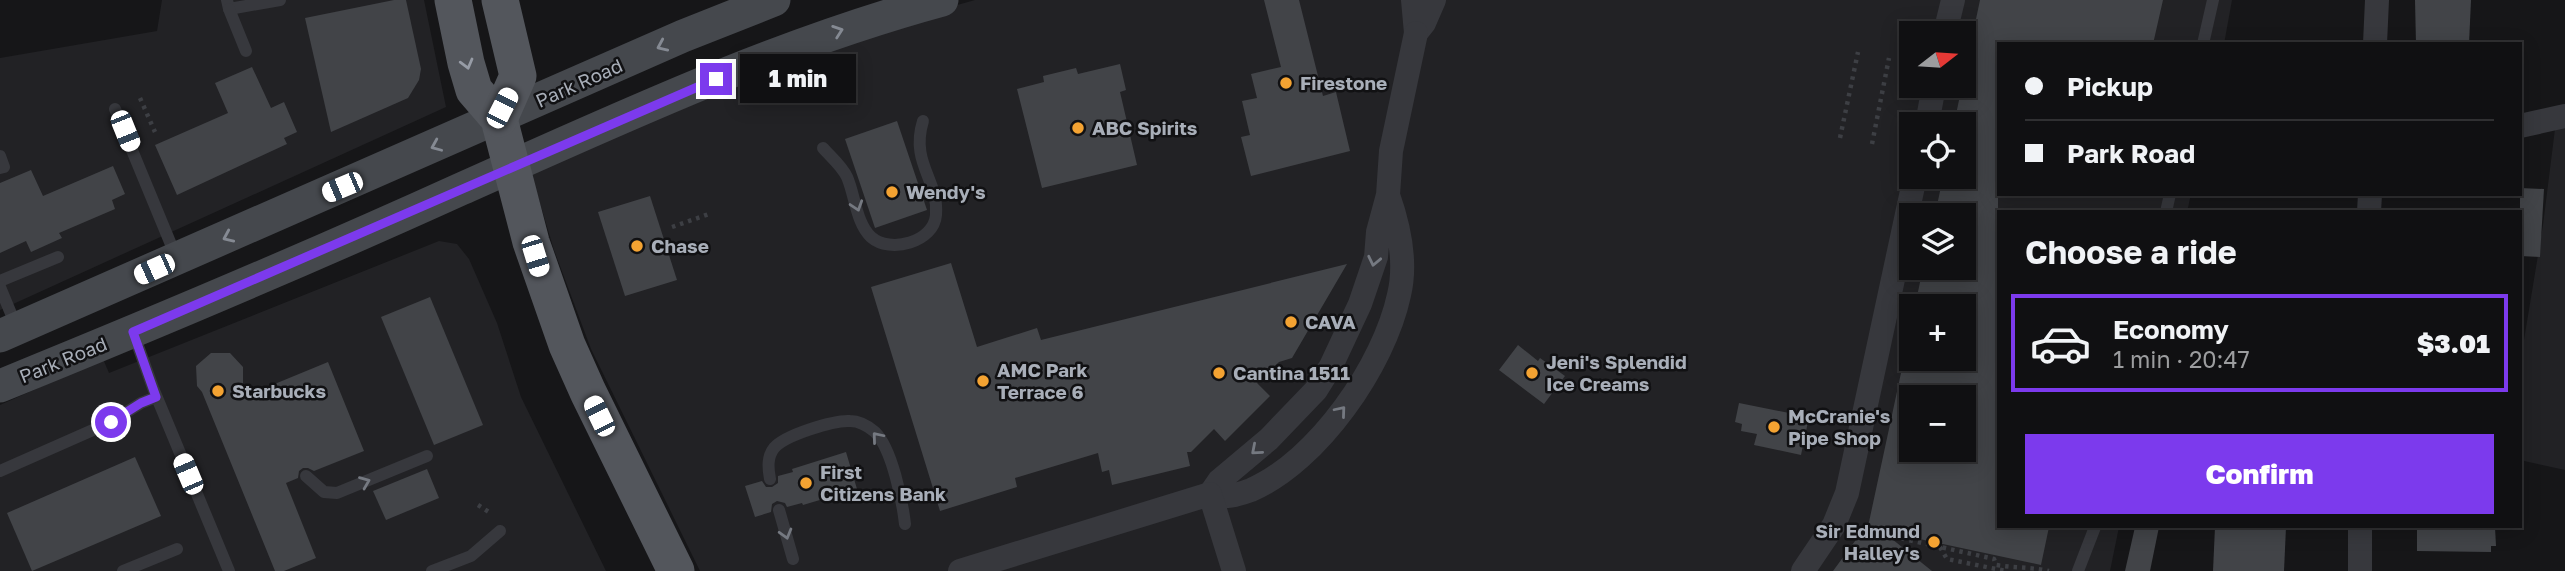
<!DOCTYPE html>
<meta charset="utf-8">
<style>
:root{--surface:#101012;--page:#19191b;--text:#f1f3f6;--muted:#9c9d9f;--line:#303032;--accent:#7c3aed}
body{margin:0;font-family:"Golos Text",sans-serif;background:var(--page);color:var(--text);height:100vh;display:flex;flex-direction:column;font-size:26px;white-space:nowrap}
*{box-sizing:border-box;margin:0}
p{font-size:23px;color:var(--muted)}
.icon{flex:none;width:38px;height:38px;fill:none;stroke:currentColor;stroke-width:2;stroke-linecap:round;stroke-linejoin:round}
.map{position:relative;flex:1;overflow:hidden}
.side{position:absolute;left:1997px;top:210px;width:525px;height:318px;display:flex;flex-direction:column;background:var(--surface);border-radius:0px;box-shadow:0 4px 18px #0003,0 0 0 2px var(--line)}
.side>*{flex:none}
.guide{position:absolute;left:1997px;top:42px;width:525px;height:154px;border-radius:0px;box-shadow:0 4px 18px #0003,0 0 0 2px var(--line);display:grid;align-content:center;height:154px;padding:0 28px;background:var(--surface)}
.needle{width:46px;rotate:73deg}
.buttons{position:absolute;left:1899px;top:21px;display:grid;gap:14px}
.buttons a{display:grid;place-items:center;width:77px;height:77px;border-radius:0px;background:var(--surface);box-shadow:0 4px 18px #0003,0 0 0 2px var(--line);font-size:35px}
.end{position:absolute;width:32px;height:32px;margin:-16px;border:9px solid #7c3aed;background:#fff;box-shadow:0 0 0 4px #fff}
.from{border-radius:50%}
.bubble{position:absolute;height:49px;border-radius:0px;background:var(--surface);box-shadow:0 4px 18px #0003,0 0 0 2px var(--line);font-size:23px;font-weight:800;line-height:49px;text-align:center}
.car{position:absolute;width:21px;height:42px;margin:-21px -10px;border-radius:9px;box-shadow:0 0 5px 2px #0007;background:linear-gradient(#fff 24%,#345 0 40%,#fff 0 76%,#345 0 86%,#fff 0)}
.guide b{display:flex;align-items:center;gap:24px;height:66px;font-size:26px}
.guide b+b{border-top:2px solid var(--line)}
.guide i{width:18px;height:18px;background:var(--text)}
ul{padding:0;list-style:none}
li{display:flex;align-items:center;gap:21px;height:98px;margin:0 14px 10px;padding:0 14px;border:4px solid transparent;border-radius:0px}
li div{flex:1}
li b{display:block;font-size:26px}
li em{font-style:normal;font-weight:800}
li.selected{border-color:var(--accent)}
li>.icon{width:63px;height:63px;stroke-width:1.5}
h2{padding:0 28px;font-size:32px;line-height:84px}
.primary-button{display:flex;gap:14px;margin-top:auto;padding:14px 28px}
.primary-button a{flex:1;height:80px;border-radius:0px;background:var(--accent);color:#fff;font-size:28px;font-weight:800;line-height:80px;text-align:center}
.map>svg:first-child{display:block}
.built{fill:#222225;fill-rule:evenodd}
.building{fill:#424448;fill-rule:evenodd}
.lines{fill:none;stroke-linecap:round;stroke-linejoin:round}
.path{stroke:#3d3f44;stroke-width:4.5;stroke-dasharray:3.5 5;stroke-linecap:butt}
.lane{stroke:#37383d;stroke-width:12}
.street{stroke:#37383d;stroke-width:24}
.secondary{stroke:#45484d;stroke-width:33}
.primary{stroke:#53565c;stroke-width:37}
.oneway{stroke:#858a93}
.oneway2{stroke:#979ca6}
.oneway3{stroke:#757981}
.route{stroke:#7c3aed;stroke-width:9}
.poi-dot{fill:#f4a332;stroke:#111113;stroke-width:2.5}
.labels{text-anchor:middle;stroke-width:5;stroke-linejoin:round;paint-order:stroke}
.street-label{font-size:19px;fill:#a8aeb8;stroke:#111113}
.poi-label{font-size:19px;font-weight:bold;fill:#a8aeb8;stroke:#111113;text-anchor:start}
</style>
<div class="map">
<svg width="2565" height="571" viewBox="0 0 2565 571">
<rect width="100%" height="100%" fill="#161618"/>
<g class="built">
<polygon points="162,0 424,0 446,107 0,310 0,58 157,31"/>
<path d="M975 0H2232L2224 44H1998V194H2191L2187 212H1998V527H2119L2110 571H700L591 349 554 250 530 170 904 20ZM1911 33H1964V86H1911ZM1911 124H1964V177H1911ZM1911 215H1964V268H1911ZM1911 306H1964V359H1911ZM1911 397H1964V450H1911Z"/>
<polygon points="2565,126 2565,470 2520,460 2520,364 2543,225 2555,129"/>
<polygon points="439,241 457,244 469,259 497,323 521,397 606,571 0,571 0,405 103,359 109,373"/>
</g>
<g class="building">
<polygon points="394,0 406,0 421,69 419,80 408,98 331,132 305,18"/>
<polygon points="1264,0 1299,0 1323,96 1336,92 1350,151 1251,176 1241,137 1250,135 1242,101 1257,98 1251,74 1281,67"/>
<path d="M1980 0H2163L2153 44H1998V527H2049L2041 565 1882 531 1932 571H1833L1869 522 1904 359H1964V306H1915L1923 268H1964V215H1935L1943 177H1964V124H1954ZM1911 397H1964V450H1911Z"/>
<polygon points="2415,0 2471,0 2469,44 2416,44"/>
<polygon points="1120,64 1126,90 1120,92 1137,165 1042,188 1017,89 1044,82 1043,76 1076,68 1078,74"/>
<polygon points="252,67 271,108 284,102 297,132 284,138 287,144 177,195 155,145 228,113 215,83"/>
<polygon points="897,121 927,210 875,228 845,139"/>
<polygon points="113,166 125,194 112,200 115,209 59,233 62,238 31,252 26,241 0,253 0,183 31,170 43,196"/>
<polygon points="2520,188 2544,189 2540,257 2520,256"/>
<polygon points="650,196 677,280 625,296 598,212"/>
<polygon points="951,263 977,347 1037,328 1041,340 1347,264 1292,358 1279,362 1257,383 1270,396 1225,441 1214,429 1191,452 1187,452 1190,466 1112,485 1109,470 1102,472 1098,453 1015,478 1017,487 940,511 871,287"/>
<polygon points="430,297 483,425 434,445 381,317"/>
<polygon points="1518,345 1538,361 1540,358 1565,376 1544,404 1499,370"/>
<polygon points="211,353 230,353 243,367 243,397 328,362 364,451 314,471 308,468 303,468 299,471 298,478 286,483 316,558 284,571 275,571 202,392 197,386 196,366"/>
<polygon points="1739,403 1809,417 1801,455 1754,445 1757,434 1741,431 1742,424 1735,422"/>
<polygon points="846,452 857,489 803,505 802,503 787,507 785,503 777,501 772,504 771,512 755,517 745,486 762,481 766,487 772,487 778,483 778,476 793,472 792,469"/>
<polygon points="135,457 161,516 32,571 7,513"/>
<polygon points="427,469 439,498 386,520 373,491"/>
<polygon points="2135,527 2159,527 2150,571 2125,571"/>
<polygon points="2215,527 2286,527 2284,571 2213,571"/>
<polygon points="2417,527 2495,527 2496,546 2491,546 2491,552 2417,551"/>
</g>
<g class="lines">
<g class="path">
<polyline points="140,98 155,132"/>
<polyline points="1840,138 1858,52"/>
<polyline points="1872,144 1889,58"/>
<polyline points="672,227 709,214"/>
<polyline points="478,505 492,514"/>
<path d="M1868 531 1990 558 1994 559 1996 565C2015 568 2030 567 2049 571"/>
<polyline points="1940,547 1947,559 2006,571"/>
</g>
<g class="lane">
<polyline points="227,0 229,9 280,0"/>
<polyline points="229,9 246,51"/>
<polyline points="2203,44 2213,0"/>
<polyline points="115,109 177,259"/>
<path d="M823 148C831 157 842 166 847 177 855 195 856 223 871 237 890 254 934 242 936 215 939 180 910 163 923 121"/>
<polyline points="0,156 4,167 0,168"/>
<polyline points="2166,212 2170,194"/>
<polyline points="0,281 58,257"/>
<polyline points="0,287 17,328"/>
<polyline points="133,332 153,388 229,571"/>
<polyline points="0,471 111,422 141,403 156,397"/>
<polyline points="306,476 324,492 337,493 427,456"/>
<path d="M770 479C768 468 767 457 774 448 785 435 834 420 850 421 859 421 868 426 875 432 892 449 902 499 905 524"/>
<polyline points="779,510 793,559"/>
<polyline points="123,571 177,549"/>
<polyline points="432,571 471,556 500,531"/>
<polyline points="2078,571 2095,527"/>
</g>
<g class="street">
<polyline points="1413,0 1416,33 1424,23 1434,0"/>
<polyline points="1945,33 1953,0"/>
<polyline points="2375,44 2377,0"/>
<polyline points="1927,124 1934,86"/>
<polyline points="2520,126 2565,116"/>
<path d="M1388 195C1399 226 1407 262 1399 295 1384 365 1318 461 1251 490 1237 495 1225 499 1210 494L1219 481 1269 439 1316 390 1331 366 1360 304 1376 257 1378 232 1388 195 1391 151 1416 33"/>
<polyline points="2369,212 2370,194"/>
<polyline points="960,571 1210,494 1234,571"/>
<polyline points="1803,571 1834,525 1847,493 1915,177"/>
<polyline points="2360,571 2360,527"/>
</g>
<g class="secondary">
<polyline points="0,336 683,36 774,0"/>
<path d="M0 386C155 323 309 258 461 189 618 119 776 45 942 0"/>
</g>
<g class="primary">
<polyline points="453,0 466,63 474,90 499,119 531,242 567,345 588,392 676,571"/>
<polyline points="499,119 518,76 500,0"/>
</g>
</g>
<defs><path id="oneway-chevron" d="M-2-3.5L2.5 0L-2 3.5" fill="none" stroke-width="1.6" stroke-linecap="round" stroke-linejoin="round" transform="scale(1.75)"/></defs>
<g class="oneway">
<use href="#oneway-chevron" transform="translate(838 31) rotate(-19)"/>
<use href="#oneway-chevron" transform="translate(662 46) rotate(156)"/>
<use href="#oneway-chevron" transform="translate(436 146) rotate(157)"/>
<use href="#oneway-chevron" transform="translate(228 237) rotate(156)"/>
</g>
<use class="oneway2" href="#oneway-chevron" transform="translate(467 64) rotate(75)"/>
<g class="oneway3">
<use href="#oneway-chevron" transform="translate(857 206) rotate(72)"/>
<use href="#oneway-chevron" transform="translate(1374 261) rotate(102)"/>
<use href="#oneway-chevron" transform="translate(1341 411) rotate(-50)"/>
<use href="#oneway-chevron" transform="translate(877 437) rotate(-130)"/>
<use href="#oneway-chevron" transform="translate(1256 450) rotate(139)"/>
<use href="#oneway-chevron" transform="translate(365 482) rotate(-22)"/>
<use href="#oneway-chevron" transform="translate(786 534) rotate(74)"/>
</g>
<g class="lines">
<polyline class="route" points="111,422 141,403 156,397 133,332 716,79"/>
</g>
<g class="poi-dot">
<circle cx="1286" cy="83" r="7"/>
<circle cx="1078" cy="128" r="7"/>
<circle cx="892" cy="192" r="7"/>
<circle cx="637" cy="246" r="7"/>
<circle cx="1291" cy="322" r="7"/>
<circle cx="1219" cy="373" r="7"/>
<circle cx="1532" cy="373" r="7"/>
<circle cx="983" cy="381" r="7"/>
<circle cx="218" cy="391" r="7"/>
<circle cx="1774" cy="427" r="7"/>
<circle cx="806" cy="483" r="7"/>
<circle cx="1934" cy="542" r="7"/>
</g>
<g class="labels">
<g class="street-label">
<text transform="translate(579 83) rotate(-24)" y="7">Park Road</text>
<text transform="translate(63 360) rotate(-22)" y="7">Park Road</text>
</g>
<g class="poi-label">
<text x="1300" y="90">Firestone</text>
<text x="1092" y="135">ABC Spirits</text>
<text x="906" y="199">Wendy's</text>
<text x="651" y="253">Chase</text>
<text x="1305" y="329">CAVA</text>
<text x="1546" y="369">Jeni's Splendid<tspan x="1546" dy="22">Ice Creams</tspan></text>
<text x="997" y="377">AMC Park<tspan x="997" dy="22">Terrace 6</tspan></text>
<text x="1233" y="380">Cantina 1511</text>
<text x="232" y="398">Starbucks</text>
<text x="1788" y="423">McCranie's<tspan x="1788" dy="22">Pipe Shop</tspan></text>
<text x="820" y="479">First<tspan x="820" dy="22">Citizens Bank</tspan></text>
<text x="1920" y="538" text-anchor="end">Sir Edmund<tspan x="1920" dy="22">Halley's</tspan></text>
</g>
</g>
</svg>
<div class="buttons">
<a><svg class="needle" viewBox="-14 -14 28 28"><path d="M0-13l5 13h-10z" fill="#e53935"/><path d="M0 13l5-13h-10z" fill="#9c9d9f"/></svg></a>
<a><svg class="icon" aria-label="locate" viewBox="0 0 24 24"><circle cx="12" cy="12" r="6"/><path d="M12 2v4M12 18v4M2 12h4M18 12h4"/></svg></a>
<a><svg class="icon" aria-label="layers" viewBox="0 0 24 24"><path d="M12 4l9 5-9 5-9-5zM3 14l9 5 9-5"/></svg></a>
<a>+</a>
<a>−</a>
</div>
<i class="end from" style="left:111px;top:422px"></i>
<i class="end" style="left:716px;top:79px"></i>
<div class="bubble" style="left:740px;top:54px;width:116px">1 min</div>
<i class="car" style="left:502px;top:108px;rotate:27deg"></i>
<i class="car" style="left:125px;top:131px;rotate:158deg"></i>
<i class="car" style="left:342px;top:187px;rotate:247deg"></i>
<i class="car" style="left:535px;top:256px;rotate:163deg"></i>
<i class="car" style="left:154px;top:269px;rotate:246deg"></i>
<i class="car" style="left:599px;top:416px;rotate:334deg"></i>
<i class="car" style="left:188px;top:474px;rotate:337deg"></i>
<div class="guide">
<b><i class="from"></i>Pickup</b>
<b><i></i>Park Road</b>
</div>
<section class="side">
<h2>Choose a ride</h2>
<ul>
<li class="selected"><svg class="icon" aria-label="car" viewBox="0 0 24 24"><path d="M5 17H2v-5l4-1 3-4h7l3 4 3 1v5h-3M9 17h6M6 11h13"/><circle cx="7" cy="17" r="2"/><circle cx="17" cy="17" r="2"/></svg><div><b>Economy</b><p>1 min · 20:47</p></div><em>$3.01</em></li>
</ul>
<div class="primary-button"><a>Confirm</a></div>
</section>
</div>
